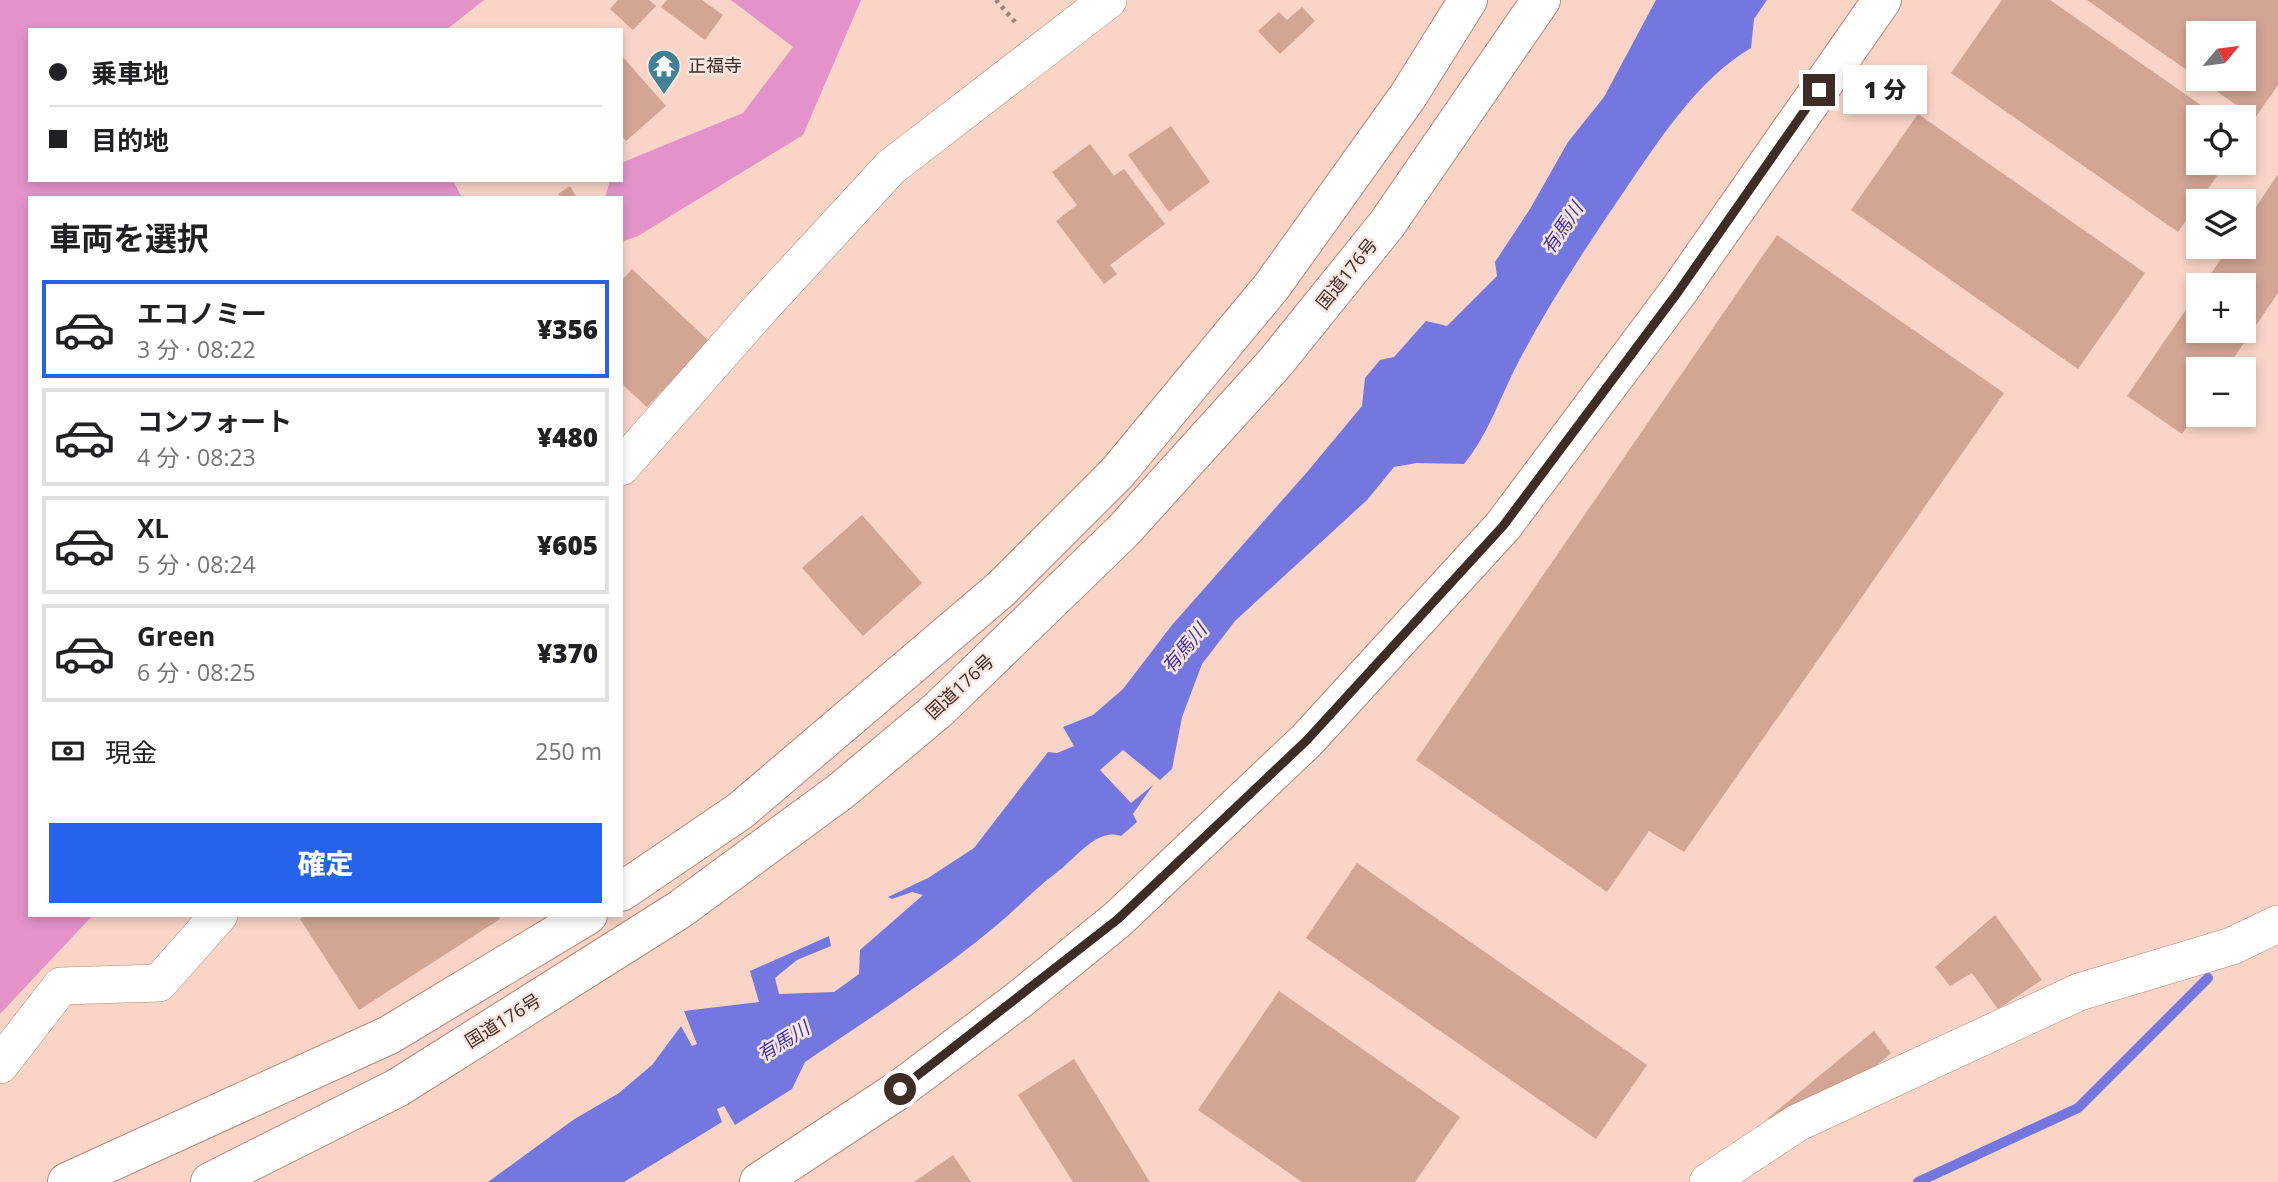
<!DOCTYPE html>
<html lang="ja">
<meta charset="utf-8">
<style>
:root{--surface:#fff;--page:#f2f2f2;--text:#202124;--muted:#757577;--line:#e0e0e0;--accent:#2563eb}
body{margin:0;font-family:"Open Sans","Noto Sans JP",sans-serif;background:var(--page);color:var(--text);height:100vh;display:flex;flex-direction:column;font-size:26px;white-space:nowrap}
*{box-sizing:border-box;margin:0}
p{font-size:23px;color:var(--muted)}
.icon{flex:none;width:38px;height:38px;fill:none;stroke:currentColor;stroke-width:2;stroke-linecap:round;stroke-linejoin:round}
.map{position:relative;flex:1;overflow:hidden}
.drawer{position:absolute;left:28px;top:196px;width:595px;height:721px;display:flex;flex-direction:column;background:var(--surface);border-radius:0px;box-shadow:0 4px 10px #0003}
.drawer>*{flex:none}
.guide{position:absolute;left:28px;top:28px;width:595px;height:154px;border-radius:0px;box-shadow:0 4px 10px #0003;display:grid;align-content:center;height:154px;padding:0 21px;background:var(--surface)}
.needle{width:46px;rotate:61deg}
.controls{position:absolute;left:2186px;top:21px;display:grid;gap:14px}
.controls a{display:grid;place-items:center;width:70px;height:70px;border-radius:0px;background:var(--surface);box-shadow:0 4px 10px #0003;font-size:35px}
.end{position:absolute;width:32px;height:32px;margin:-16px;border:9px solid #3e2c26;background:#fff;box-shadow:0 0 0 4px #fff}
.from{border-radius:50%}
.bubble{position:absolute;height:49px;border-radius:0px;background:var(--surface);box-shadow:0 4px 10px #0003;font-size:23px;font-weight:800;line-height:49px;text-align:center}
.guide b{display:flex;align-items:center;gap:24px;height:66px;font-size:26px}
.guide b+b{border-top:2px solid var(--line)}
.guide i{width:18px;height:18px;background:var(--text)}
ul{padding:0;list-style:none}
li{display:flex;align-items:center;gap:21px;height:98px;margin:0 14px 10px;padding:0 7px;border:4px solid var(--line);border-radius:0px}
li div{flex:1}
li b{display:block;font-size:26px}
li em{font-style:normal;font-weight:800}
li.selected{border-color:var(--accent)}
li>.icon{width:63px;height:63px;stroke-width:1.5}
h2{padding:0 21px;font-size:32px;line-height:84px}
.pay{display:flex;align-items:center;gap:18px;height:77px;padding:0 21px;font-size:26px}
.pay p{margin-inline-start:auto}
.primary-button{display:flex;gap:14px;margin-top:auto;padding:14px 21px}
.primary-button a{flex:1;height:80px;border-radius:0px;background:var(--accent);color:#fff;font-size:28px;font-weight:800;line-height:80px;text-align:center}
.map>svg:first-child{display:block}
.green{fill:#e493ca}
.water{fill:#7477df}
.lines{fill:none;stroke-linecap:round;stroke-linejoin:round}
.stream{stroke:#7477df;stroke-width:10}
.building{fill:#d2a595}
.street-casing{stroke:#b38778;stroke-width:38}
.secondary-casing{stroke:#b38778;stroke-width:40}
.highway-casing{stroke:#b38778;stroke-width:40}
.path{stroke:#9d8178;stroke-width:4.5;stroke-dasharray:3.5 5;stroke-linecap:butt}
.street{stroke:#fff;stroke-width:37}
.secondary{stroke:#fff;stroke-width:38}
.highway{stroke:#fff;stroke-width:38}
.route{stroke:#3e2c26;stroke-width:9}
.labels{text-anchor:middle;stroke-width:5;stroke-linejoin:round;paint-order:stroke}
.poi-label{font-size:18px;fill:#3e2c26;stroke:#f9e6df;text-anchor:start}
.street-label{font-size:18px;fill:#3e2c26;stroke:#f9e6df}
.water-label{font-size:19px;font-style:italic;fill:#4135ae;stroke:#f9e6df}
</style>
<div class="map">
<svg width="2278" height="1182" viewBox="0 0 2278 1182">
<rect width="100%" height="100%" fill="#fad4c7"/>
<g class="green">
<polygon points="0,0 484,0 446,30 30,30 30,180 453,180 462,198 30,198 30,915 93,915 0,1014"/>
<polygon points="731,0 861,0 803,135 638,236 621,242 621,198 605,198 610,180 621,180 621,163 743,113 793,47"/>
</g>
<path class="water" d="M1656 0H1767L1754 19 1751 48C1697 80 1660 139 1625 190 1588 244 1552 299 1521 357 1502 392 1489 434 1464 464L1417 463 1394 467 1367 500 1235 621 1202 664 1182 717 1172 769 1160 780 1123 750 1100 770 1131 803 1153 785 1133 814 1137 822 1121 836C1097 827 1075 859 1056 873 1033 890 1015 911 992 929 933 978 868 1019 805 1062L792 1089 735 1125 724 1106 717 1109 722 1122 624 1182H488L573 1120 619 1093 652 1065 681 1026 692 1046 697 1044 684 1011 759 1002 750 971 829 936 831 946 797 960 775 978 779 994 834 992 859 974 860 950 923 895 912 892 892 899 888 897 928 878 974 848 1048 752 1057 753 1074 746 1063 727 1093 715 1123 689 1172 625 1308 471 1362 406 1365 378 1380 360 1394 357 1426 321 1447 326 1497 276 1495 262 1530 209 1568 142 1604 97Z"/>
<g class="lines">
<polyline class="stream" points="1918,1182 2078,1108 2208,978"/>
</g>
<g class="building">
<polygon points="618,0 649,0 656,6 633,30 610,9"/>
<polygon points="667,0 702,0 723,15 705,40 661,7"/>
<polygon points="2002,0 2050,0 2218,117 2198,117 2198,163 2226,163 2178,232 1951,73"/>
<polygon points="2087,0 2278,0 2278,85 2255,118 2199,79 2244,79 2244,33 2198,33 2198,78"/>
<polygon points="1302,7 1315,21 1280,54 1258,31 1279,12 1287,20"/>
<polygon points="621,55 666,106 626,141 621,135"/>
<polygon points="1918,114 2145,273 2078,369 1851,210"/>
<polygon points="1171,126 1210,182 1169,212 1128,155"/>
<polygon points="1090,144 1114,176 1124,169 1165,224 1110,265 1117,274 1104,284 1056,221 1077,205 1052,172"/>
<polygon points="2278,174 2278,293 2226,369 2198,369 2198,411 2182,434 2127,396 2198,292 2198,331 2244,331 2244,285 2203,285 2229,247 2244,247 2244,225"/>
<polygon points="570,186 577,198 561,198 558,194"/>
<polygon points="1777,235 2004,393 1684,852 1649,831 1607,892 1416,760"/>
<polygon points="632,269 709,341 647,407 621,383 621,281"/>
<polygon points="862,515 922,583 863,636 802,568"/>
<polygon points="1357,863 1647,1065 1596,1139 1306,938"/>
<polygon points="306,915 498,915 500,919 359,1010 300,919"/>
<polygon points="1995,915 2042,980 1998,1009 1972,973 1950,986 1935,967"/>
<polygon points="1279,991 1460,1117 1415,1182 1302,1182 1198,1110"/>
<polygon points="1874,1031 1891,1053 1853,1086 1774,1124 1768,1118"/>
<polygon points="1074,1059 1150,1182 1073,1182 1018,1095"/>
<polygon points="953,1155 971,1182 914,1182"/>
</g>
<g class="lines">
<defs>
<g id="street">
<polyline points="621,467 761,308 891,167 1108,0"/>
<polyline points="0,1065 61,986 159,983 219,915"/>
<polyline points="1708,1182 1797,1123 2079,992 2232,946 2278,924"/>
</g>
<polyline id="secondary" points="759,1182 900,1089 1020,999 1118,919 1307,740 1503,526 1678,292 1882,0"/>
<g id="highway">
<polyline points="621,892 740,811 1001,589 1117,473 1272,286 1408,96 1468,0"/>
<polyline points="67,1182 389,1035 588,915"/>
<polyline points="210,1182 397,1088 679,910 841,791 938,710 1123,531 1275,363 1387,224 1541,0"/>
</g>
</defs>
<use href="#street" class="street-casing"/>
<use href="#secondary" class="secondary-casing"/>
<use href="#highway" class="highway-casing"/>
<polyline class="path" points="996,0 1016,23"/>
<use href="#street" class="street"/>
<use href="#secondary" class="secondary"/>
<use href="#highway" class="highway"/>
</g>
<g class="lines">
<polyline class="route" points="900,1089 1118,919 1307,740 1503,526 1678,292 1819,90"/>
</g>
<defs>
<symbol id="temple-pin" viewBox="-11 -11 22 30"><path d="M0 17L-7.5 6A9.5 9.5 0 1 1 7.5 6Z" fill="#408194" stroke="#f9e6df"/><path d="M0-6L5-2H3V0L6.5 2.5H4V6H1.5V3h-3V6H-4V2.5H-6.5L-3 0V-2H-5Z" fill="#fff"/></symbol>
</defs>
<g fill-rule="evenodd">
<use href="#temple-pin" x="645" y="47" width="38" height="52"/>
</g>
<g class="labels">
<g class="poi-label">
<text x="688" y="72">正福寺</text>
</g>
<g class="street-label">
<text transform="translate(1347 274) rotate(-51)" y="6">国道176号</text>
<text transform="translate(960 687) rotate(-43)" y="6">国道176号</text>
<text transform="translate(503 1021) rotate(-32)" y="6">国道176号</text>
</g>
<g class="water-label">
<text transform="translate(1562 228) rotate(-56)" y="7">有馬川</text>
<text transform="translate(1184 648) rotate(-50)" y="7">有馬川</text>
<text transform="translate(783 1041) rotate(-32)" y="7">有馬川</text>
</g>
</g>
</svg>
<div class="controls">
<a><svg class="needle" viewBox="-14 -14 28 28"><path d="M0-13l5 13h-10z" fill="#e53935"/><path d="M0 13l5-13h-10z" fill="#757577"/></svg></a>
<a><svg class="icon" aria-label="locate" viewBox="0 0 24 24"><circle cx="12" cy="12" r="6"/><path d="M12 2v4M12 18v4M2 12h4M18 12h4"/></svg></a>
<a><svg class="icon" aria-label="layers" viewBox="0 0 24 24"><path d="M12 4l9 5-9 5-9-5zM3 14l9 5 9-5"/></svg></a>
<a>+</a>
<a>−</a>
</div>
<i class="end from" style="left:900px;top:1089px"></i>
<i class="end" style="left:1819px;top:90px"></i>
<div class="bubble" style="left:1843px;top:65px;width:84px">1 分</div>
<div class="guide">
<b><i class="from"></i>乗車地</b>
<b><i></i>目的地</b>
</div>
<section class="drawer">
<h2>車両を選択</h2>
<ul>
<li class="selected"><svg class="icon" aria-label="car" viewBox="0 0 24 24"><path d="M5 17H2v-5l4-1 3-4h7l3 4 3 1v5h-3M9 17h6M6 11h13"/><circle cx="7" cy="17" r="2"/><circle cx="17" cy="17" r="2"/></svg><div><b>エコノミー</b><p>3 分 · 08:22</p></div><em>¥356</em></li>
<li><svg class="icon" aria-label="car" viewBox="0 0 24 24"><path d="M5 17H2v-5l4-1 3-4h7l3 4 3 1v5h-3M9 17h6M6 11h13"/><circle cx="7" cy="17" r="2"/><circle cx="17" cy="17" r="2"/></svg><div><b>コンフォート</b><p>4 分 · 08:23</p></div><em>¥480</em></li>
<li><svg class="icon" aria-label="car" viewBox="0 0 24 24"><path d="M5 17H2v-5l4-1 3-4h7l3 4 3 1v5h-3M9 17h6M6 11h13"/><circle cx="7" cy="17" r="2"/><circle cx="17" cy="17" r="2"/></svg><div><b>XL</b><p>5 分 · 08:24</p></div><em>¥605</em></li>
<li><svg class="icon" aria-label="car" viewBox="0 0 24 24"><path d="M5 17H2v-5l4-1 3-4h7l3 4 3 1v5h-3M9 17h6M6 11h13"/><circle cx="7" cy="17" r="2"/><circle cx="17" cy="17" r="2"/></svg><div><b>Green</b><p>6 分 · 08:25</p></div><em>¥370</em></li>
</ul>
<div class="pay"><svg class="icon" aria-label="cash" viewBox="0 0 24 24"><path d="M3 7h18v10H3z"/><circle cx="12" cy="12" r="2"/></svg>現金<p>250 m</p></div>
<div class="primary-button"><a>確定</a></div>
</section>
</div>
